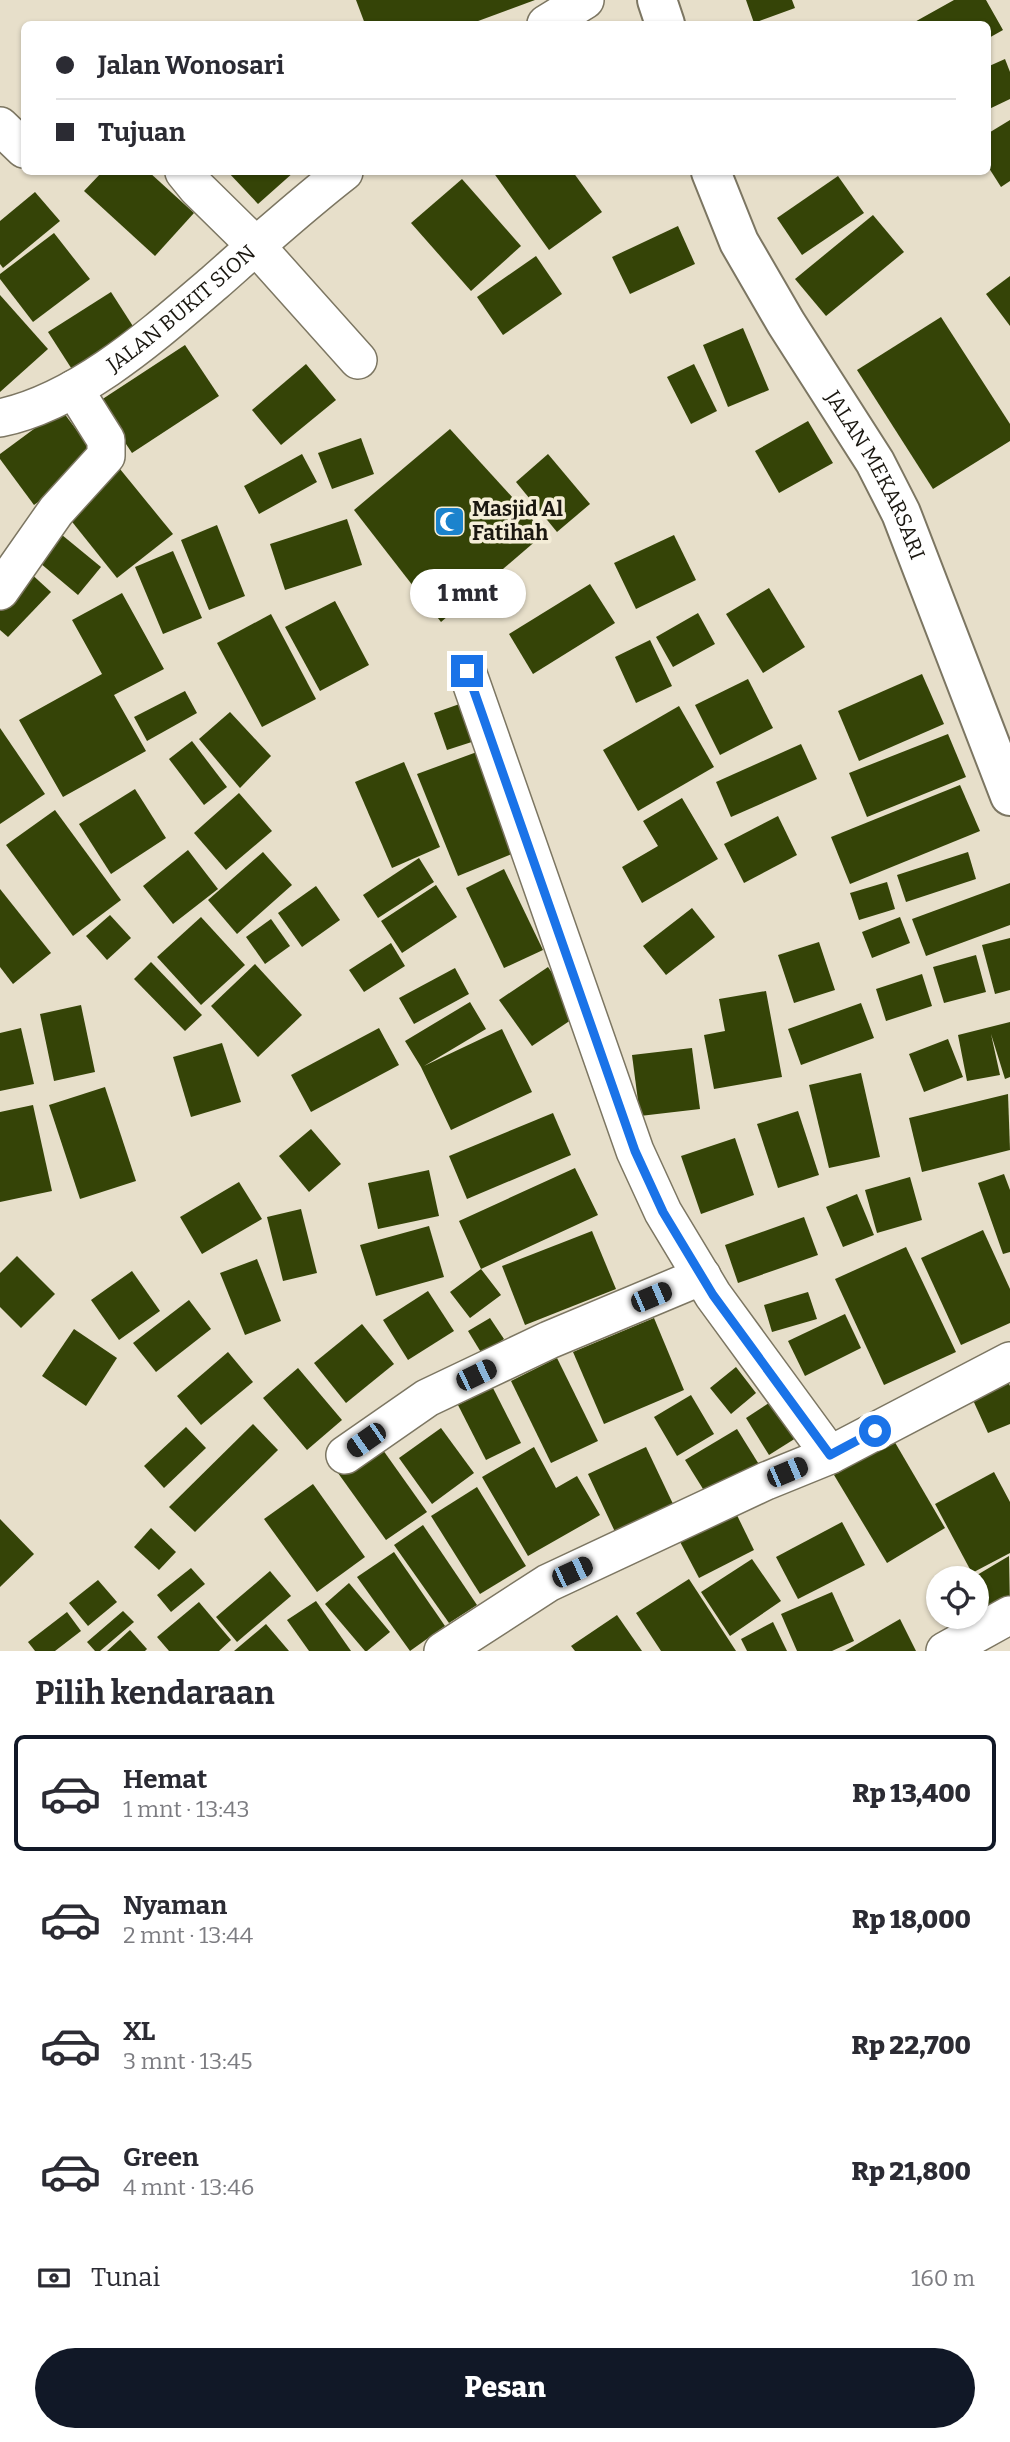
<!DOCTYPE html>
<html lang="id">
<meta charset="utf-8">
<style>
:root{--surface:#fff;--page:#f2f2f3;--text:#2b2b33;--muted:#7c7c81;--line:#e1e1e2;--accent:#111827}
body{margin:0;font-family:Bitter,serif;background:var(--page);color:var(--text);height:100vh;display:flex;flex-direction:column;font-size:26px;white-space:nowrap}
*{box-sizing:border-box;margin:0}
p{font-size:23px;color:var(--muted)}
.icon{flex:none;width:38px;height:38px;fill:none;stroke:currentColor;stroke-width:2;stroke-linecap:round;stroke-linejoin:round}
.map{position:relative;height:1651px;overflow:hidden}
.drawer{display:flex;flex-direction:column;background:var(--surface);flex:1}
.drawer>*{flex:none}
.hud{position:absolute;left:21px;top:21px;width:970px;height:154px;border-radius:10px;box-shadow:0 2px 5px #0004;display:grid;align-content:center;height:154px;padding:0 35px;background:var(--surface)}
.tools{position:absolute;left:926px;top:1566px;display:grid;gap:14px}
.tools a{display:grid;place-items:center;width:63px;height:63px;border-radius:50%;background:var(--surface);box-shadow:0 2px 5px #0004;font-size:35px}
.end{position:absolute;width:32px;height:32px;margin:-16px;border:9px solid #1a73e8;background:#fff;box-shadow:0 0 0 4px #fff}
.from{border-radius:50%}
.bubble{position:absolute;height:49px;border-radius:24px;background:var(--surface);box-shadow:0 2px 5px #0004;font-size:23px;font-weight:800;line-height:49px;text-align:center}
.car{position:absolute;width:21px;height:42px;margin:-21px -10px;border-radius:9px;box-shadow:0 0 5px 2px #0007;background:linear-gradient(#222 24%,#8ab4d8 0 40%,#222 0 76%,#8ab4d8 0 86%,#222 0)}
.hud b{display:flex;align-items:center;gap:24px;height:66px;font-size:26px}
.hud b+b{border-top:2px solid var(--line)}
.hud i{width:18px;height:18px;background:var(--text)}
ul{padding:0;list-style:none}
li{display:flex;align-items:center;gap:21px;height:116px;margin:0 14px 10px;padding:0 21px;border:4px solid transparent;border-radius:10px}
li div{flex:1}
li b{display:block;font-size:26px}
li em{font-style:normal;font-weight:800}
li.active{border-color:var(--accent)}
li>.icon{width:63px;height:63px;stroke-width:1.5}
h2{padding:0 35px;font-size:32px;line-height:84px}
.pay{display:flex;align-items:center;gap:18px;height:77px;padding:0 35px;font-size:26px}
.pay p{margin-inline-start:auto}
.primary-button{display:flex;gap:14px;margin-top:auto;padding:14px 35px}
.primary-button a{flex:1;height:80px;border-radius:42px;background:var(--accent);color:#fff;font-size:28px;font-weight:800;line-height:80px;text-align:center}
.map>svg:first-child{display:block}
.building{fill:#354407}
.lines{fill:none;stroke-linecap:round;stroke-linejoin:round}
.minor-casing{stroke:#7c7662;stroke-width:40}
.tertiary-casing{stroke:#7c7662;stroke-width:42}
.minor{stroke:#fff;stroke-width:37}
.tertiary{stroke:#fff;stroke-width:38}
.route{stroke:#1a73e8;stroke-width:9}
.labels{text-anchor:middle;stroke-width:7;stroke-linejoin:round;paint-order:stroke}
.street-label{font-size:21px;fill:#1a1710;stroke:#f4edd7}
.poi-label{font-size:21px;font-weight:bold;fill:#1a1710;stroke:#f4edd7;text-anchor:start}
</style>
<div class="map">
<svg width="1010" height="1651" viewBox="0 0 1010 1651">
<rect width="100%" height="100%" fill="#e7dfca"/>
<g class="building">
<polygon points="356,0 535,0 470,24 365,24"/>
<polygon points="746,0 792,0 795,8 754,23"/>
<polygon points="954,0 986,0 1003,30 987,39 987,24 911,24"/>
<polygon points="1005,59 1010,72 1010,99 987,110 987,67"/>
<polygon points="1010,120 1010,181 1001,187 987,165 987,134"/>
<polygon points="102,172 149,172 194,213 155,256 84,191"/>
<polygon points="228,172 294,172 258,204"/>
<polygon points="493,172 573,172 602,212 549,250"/>
<polygon points="838,176 864,213 802,255 777,218"/>
<polygon points="462,179 521,246 471,291 411,223"/>
<polygon points="35,192 60,221 3,268 0,264 0,221"/>
<polygon points="873,215 904,252 826,316 795,279"/>
<polygon points="678,226 695,264 630,294 612,257"/>
<polygon points="54,233 90,279 33,322 0,279 0,274"/>
<polygon points="536,256 562,294 503,335 477,297"/>
<polygon points="1010,276 1010,326 986,294"/>
<polygon points="111,292 138,334 75,374 48,332"/>
<polygon points="0,295 48,349 0,392"/>
<polygon points="941,317 1010,424 1010,441 933,489 857,370"/>
<polygon points="743,328 769,390 728,407 703,345"/>
<polygon points="185,345 219,396 132,453 98,402"/>
<polygon points="306,364 336,400 281,445 252,410"/>
<polygon points="694,364 717,411 691,424 667,377"/>
<polygon points="61,409 98,459 34,505 0,459 0,454"/>
<polygon points="808,421 833,463 779,493 755,451"/>
<polygon points="450,429 545,533 441,622 354,510"/>
<polygon points="361,438 374,474 332,489 318,453"/>
<polygon points="302,454 317,482 259,514 244,486"/>
<polygon points="548,454 590,504 557,532 516,482"/>
<polygon points="120,469 173,534 117,578 65,513"/>
<polygon points="347,519 362,565 285,590 270,544"/>
<polygon points="217,525 245,596 209,610 181,540"/>
<polygon points="62,535 101,567 78,595 40,563"/>
<polygon points="674,535 696,580 636,609 614,563"/>
<polygon points="173,551 202,618 163,634 135,567"/>
<polygon points="27,570 51,592 8,637 0,630 0,599"/>
<polygon points="590,584 615,623 533,674 509,634"/>
<polygon points="769,588 805,647 763,673 726,614"/>
<polygon points="122,593 164,669 114,695 146,751 63,797 19,720 102,674 72,620"/>
<polygon points="335,601 369,665 320,691 285,627"/>
<polygon points="698,613 715,644 673,667 656,637"/>
<polygon points="271,614 316,699 262,727 217,643"/>
<polygon points="650,640 672,686 636,703 615,657"/>
<polygon points="922,674 944,724 859,761 838,711"/>
<polygon points="748,679 773,728 720,755 695,705"/>
<polygon points="185,691 197,713 147,741 134,717"/>
<polygon points="468,701 481,739 447,750 434,713"/>
<polygon points="679,706 714,767 638,811 603,750"/>
<polygon points="230,712 271,756 240,788 199,739"/>
<polygon points="0,728 45,794 0,824"/>
<polygon points="948,734 966,777 867,817 849,773"/>
<polygon points="192,741 227,787 204,805 169,759"/>
<polygon points="801,744 817,779 731,817 716,782"/>
<polygon points="485,749 524,849 458,876 417,774"/>
<polygon points="404,762 440,847 392,868 355,782"/>
<polygon points="960,785 980,831 850,884 831,837"/>
<polygon points="135,789 166,838 111,874 79,824"/>
<polygon points="239,793 272,831 226,870 194,833"/>
<polygon points="682,798 718,859 642,903 622,867 658,846 643,821"/>
<polygon points="55,810 121,900 73,936 6,845"/>
<polygon points="778,816 797,855 744,883 724,844"/>
<polygon points="188,850 218,889 173,924 143,886"/>
<polygon points="263,852 292,885 237,934 208,900"/>
<polygon points="968,852 976,879 906,902 897,875"/>
<polygon points="419,858 434,882 378,918 363,895"/>
<polygon points="504,869 543,950 504,968 466,888"/>
<polygon points="887,882 895,909 859,920 850,893"/>
<polygon points="1010,883 1010,925 926,956 912,919"/>
<polygon points="436,885 457,917 402,953 381,921"/>
<polygon points="316,886 340,920 302,947 278,913"/>
<polygon points="0,889 51,953 13,984 0,967"/>
<polygon points="692,908 715,937 666,975 643,946"/>
<polygon points="110,915 131,938 107,960 86,936"/>
<polygon points="201,917 245,965 201,1005 157,957"/>
<polygon points="900,917 910,943 872,958 862,932"/>
<polygon points="271,919 290,946 265,964 246,937"/>
<polygon points="1010,938 1010,990 995,994 982,945"/>
<polygon points="819,942 835,990 794,1003 778,955"/>
<polygon points="391,943 405,966 364,992 349,970"/>
<polygon points="976,955 986,992 944,1003 933,967"/>
<polygon points="151,962 202,1015 185,1031 134,979"/>
<polygon points="255,964 302,1015 258,1057 211,1006"/>
<polygon points="548,967 580,1014 532,1046 499,1000"/>
<polygon points="455,968 469,994 414,1024 399,998"/>
<polygon points="922,974 932,1006 886,1021 876,989"/>
<polygon points="766,991 782,1077 714,1089 704,1035 725,1031 719,999"/>
<polygon points="470,1002 486,1029 424,1066 502,1029 532,1092 451,1130 421,1067 405,1041"/>
<polygon points="861,1003 874,1038 801,1065 788,1029"/>
<polygon points="81,1005 95,1072 54,1081 40,1014"/>
<polygon points="1010,1022 1010,1077 1005,1079 991,1034 1000,1075 967,1081 958,1035"/>
<polygon points="21,1028 34,1084 0,1091 0,1033"/>
<polygon points="379,1028 399,1065 311,1112 291,1075"/>
<polygon points="948,1039 963,1077 924,1092 909,1054"/>
<polygon points="222,1043 241,1102 191,1117 173,1057"/>
<polygon points="692,1048 700,1109 640,1116 632,1055"/>
<polygon points="861,1073 880,1157 829,1168 809,1085"/>
<polygon points="105,1087 136,1181 80,1199 49,1105"/>
<polygon points="1008,1094 1010,1150 922,1172 909,1118"/>
<polygon points="33,1105 52,1191 0,1202 0,1112"/>
<polygon points="798,1111 819,1175 778,1188 757,1124"/>
<polygon points="553,1113 571,1155 467,1199 449,1156"/>
<polygon points="311,1129 341,1164 309,1192 279,1156"/>
<polygon points="735,1138 754,1195 701,1214 681,1156"/>
<polygon points="575,1168 598,1215 481,1269 501,1295 470,1318 450,1292 481,1269 459,1221"/>
<polygon points="429,1170 439,1216 378,1229 368,1183"/>
<polygon points="1004,1174 1010,1190 1010,1252 1003,1254 978,1183"/>
<polygon points="910,1177 922,1220 877,1233 865,1190"/>
<polygon points="239,1182 262,1219 202,1254 180,1217"/>
<polygon points="857,1194 874,1235 843,1247 826,1207"/>
<polygon points="301,1209 317,1273 283,1281 267,1217"/>
<polygon points="804,1217 818,1255 738,1283 725,1245"/>
<polygon points="429,1226 444,1277 376,1296 360,1245"/>
<polygon points="983,1230 1010,1289 1010,1323 961,1345 921,1258"/>
<polygon points="592,1231 616,1289 525,1325 502,1266"/>
<polygon points="906,1247 956,1352 884,1385 835,1279"/>
<polygon points="17,1256 55,1294 21,1328 0,1307 0,1273"/>
<polygon points="257,1259 281,1321 245,1335 220,1273"/>
<polygon points="132,1271 160,1311 119,1340 91,1300"/>
<polygon points="428,1291 454,1331 408,1360 383,1320"/>
<polygon points="808,1292 817,1319 772,1332 764,1305"/>
<polygon points="189,1300 211,1329 156,1372 133,1343"/>
<polygon points="845,1314 861,1348 805,1376 788,1341"/>
<polygon points="490,1318 504,1339 482,1354 468,1331"/>
<polygon points="654,1318 684,1390 604,1424 573,1352"/>
<polygon points="362,1324 394,1364 346,1403 314,1363"/>
<polygon points="74,1329 117,1358 86,1406 42,1376"/>
<polygon points="228,1352 253,1382 201,1425 177,1396"/>
<polygon points="557,1358 598,1441 551,1463 511,1381"/>
<polygon points="736,1367 756,1393 731,1414 710,1388"/>
<polygon points="298,1368 342,1420 307,1450 263,1398"/>
<polygon points="1004,1372 1010,1386 1010,1424 988,1433 967,1387"/>
<polygon points="493,1388 521,1443 486,1460 458,1405"/>
<polygon points="691,1395 714,1434 677,1456 654,1417"/>
<polygon points="772,1401 796,1438 769,1455 746,1418"/>
<polygon points="253,1424 278,1450 195,1532 169,1507"/>
<polygon points="186,1427 206,1448 164,1488 144,1466"/>
<polygon points="441,1428 474,1473 432,1504 399,1458"/>
<polygon points="737,1429 760,1466 708,1497 685,1460"/>
<polygon points="893,1439 945,1528 887,1563 834,1475"/>
<polygon points="378,1443 427,1512 386,1540 338,1473"/>
<polygon points="534,1447 556,1488 577,1476 600,1515 528,1556 482,1477"/>
<polygon points="646,1447 674,1506 616,1534 588,1474"/>
<polygon points="994,1472 1010,1502 1010,1553 972,1573 935,1504"/>
<polygon points="313,1484 365,1557 317,1592 264,1519"/>
<polygon points="477,1487 526,1566 480,1594 431,1516"/>
<polygon points="733,1507 754,1550 699,1578 677,1536"/>
<polygon points="0,1519 34,1554 0,1587"/>
<polygon points="842,1522 865,1565 798,1599 776,1557"/>
<polygon points="423,1525 477,1605 449,1623 394,1545"/>
<polygon points="151,1528 176,1552 159,1570 134,1547"/>
<polygon points="394,1552 445,1626 410,1651 357,1577"/>
<polygon points="1009,1556 1010,1609 992,1620 976,1595 976,1578 972,1578"/>
<polygon points="752,1559 781,1601 730,1636 701,1592"/>
<polygon points="191,1568 205,1584 171,1612 157,1595"/>
<polygon points="270,1571 291,1596 237,1642 216,1617"/>
<polygon points="689,1579 736,1651 661,1651 636,1613"/>
<polygon points="98,1580 117,1602 88,1626 69,1603"/>
<polygon points="349,1583 390,1632 367,1651 365,1651 325,1604"/>
<polygon points="832,1592 854,1641 832,1651 797,1651 781,1614"/>
<polygon points="316,1601 351,1651 309,1651 287,1620"/>
<polygon points="199,1602 231,1640 219,1651 169,1651 157,1637"/>
<polygon points="123,1611 134,1622 100,1651 95,1651 87,1642"/>
<polygon points="67,1612 81,1631 55,1651 35,1651 28,1642"/>
<polygon points="617,1615 642,1651 575,1651 571,1646"/>
<polygon points="900,1619 916,1651 845,1651"/>
<polygon points="773,1622 787,1651 747,1651 741,1639"/>
<polygon points="266,1624 289,1651 234,1651"/>
<polygon points="130,1630 147,1649 145,1651 107,1651"/>
</g>
<g class="lines">
<defs>
<g id="minor">
<polyline points="546,24 585,0"/>
<polyline points="0,126 24,149"/>
<polyline points="184,172 197,188 256,246 358,360"/>
<path id="s1" d="M0 418C80 401 153 335 214 283 257 245 299 207 344 172"/>
<polyline points="0,591 56,511 106,456 106,440 74,389"/>
<polyline points="467,671 635,1151 663,1212 713,1295 830,1455"/>
<polyline points="345,1455 427,1398 549,1340 702,1276"/>
<polyline points="443,1651 548,1583 766,1481 830,1455 1010,1361"/>
<polyline points="945,1651 1010,1615"/>
</g>
<g id="tertiary">
<polyline points="657,0 665,24"/>
<path id="s2" d="M711 172 739 242 786 323 875 462 901 513 1010 796"/>
</g>
</defs>
<use href="#minor" class="minor-casing"/>
<use href="#tertiary" class="tertiary-casing"/>
<use href="#minor" class="minor"/>
<use href="#tertiary" class="tertiary"/>
</g>
<g class="lines">
<polyline class="route" points="467,671 635,1151 663,1212 713,1295 830,1455 875,1431"/>
</g>
<defs>
<symbol id="mosque-square" viewBox="-11 -11 22 22"><rect x="-9" y="-9" width="18" height="18" rx="4" fill="#1b83cd" stroke="#f4edd7"/><path d="M3.5-4.9A6 6 0 1 0 3.5 4.9A5 5 0 1 1 3.5-4.9Z" fill="#fff"/></symbol>
</defs>
<g fill-rule="evenodd">
<use href="#mosque-square" x="432" y="504" width="35" height="35"/>
</g>
<g class="labels">
<g class="street-label">
<text dy="7" stroke="none"><textPath href="#s1" startOffset="214">JALAN BUKIT SION</textPath></text>
<text dy="7" stroke="none"><textPath href="#s2" startOffset="346">JALAN MEKARSARI</textPath></text>
</g>
<g class="poi-label">
<text x="472" y="516">Masjid Al<tspan x="472" dy="24">Fatihah</tspan></text>
</g>
</g>
</svg>
<div class="tools">
<a><svg class="icon" aria-label="locate" viewBox="0 0 24 24"><circle cx="12" cy="12" r="6"/><path d="M12 2v4M12 18v4M2 12h4M18 12h4"/></svg></a>
</div>
<i class="end from" style="left:875px;top:1431px"></i>
<i class="end" style="left:467px;top:671px"></i>
<div class="bubble" style="left:410px;top:569px;width:116px">1 mnt</div>
<i class="car" style="left:651px;top:1297px;rotate:67deg"></i>
<i class="car" style="left:476px;top:1375px;rotate:64deg"></i>
<i class="car" style="left:366px;top:1440px;rotate:235deg"></i>
<i class="car" style="left:787px;top:1472px;rotate:67deg"></i>
<i class="car" style="left:572px;top:1572px;rotate:65deg"></i>
<div class="hud">
<b><i class="from"></i>Jalan Wonosari</b>
<b><i></i>Tujuan</b>
</div>
</div>
<section class="drawer">
<h2>Pilih kendaraan</h2>
<ul>
<li class="active"><svg class="icon" aria-label="car" viewBox="0 0 24 24"><path d="M5 17H2v-5l4-1 3-4h7l3 4 3 1v5h-3M9 17h6M6 11h13"/><circle cx="7" cy="17" r="2"/><circle cx="17" cy="17" r="2"/></svg><div><b>Hemat</b><p>1 mnt · 13:43</p></div><em>Rp 13,400</em></li>
<li><svg class="icon" aria-label="car" viewBox="0 0 24 24"><path d="M5 17H2v-5l4-1 3-4h7l3 4 3 1v5h-3M9 17h6M6 11h13"/><circle cx="7" cy="17" r="2"/><circle cx="17" cy="17" r="2"/></svg><div><b>Nyaman</b><p>2 mnt · 13:44</p></div><em>Rp 18,000</em></li>
<li><svg class="icon" aria-label="car" viewBox="0 0 24 24"><path d="M5 17H2v-5l4-1 3-4h7l3 4 3 1v5h-3M9 17h6M6 11h13"/><circle cx="7" cy="17" r="2"/><circle cx="17" cy="17" r="2"/></svg><div><b>XL</b><p>3 mnt · 13:45</p></div><em>Rp 22,700</em></li>
<li><svg class="icon" aria-label="car" viewBox="0 0 24 24"><path d="M5 17H2v-5l4-1 3-4h7l3 4 3 1v5h-3M9 17h6M6 11h13"/><circle cx="7" cy="17" r="2"/><circle cx="17" cy="17" r="2"/></svg><div><b>Green</b><p>4 mnt · 13:46</p></div><em>Rp 21,800</em></li>
</ul>
<div class="pay"><svg class="icon" aria-label="cash" viewBox="0 0 24 24"><path d="M3 7h18v10H3z"/><circle cx="12" cy="12" r="2"/></svg>Tunai<p>160 m</p></div>
<div class="primary-button"><a>Pesan</a></div>
</section>
